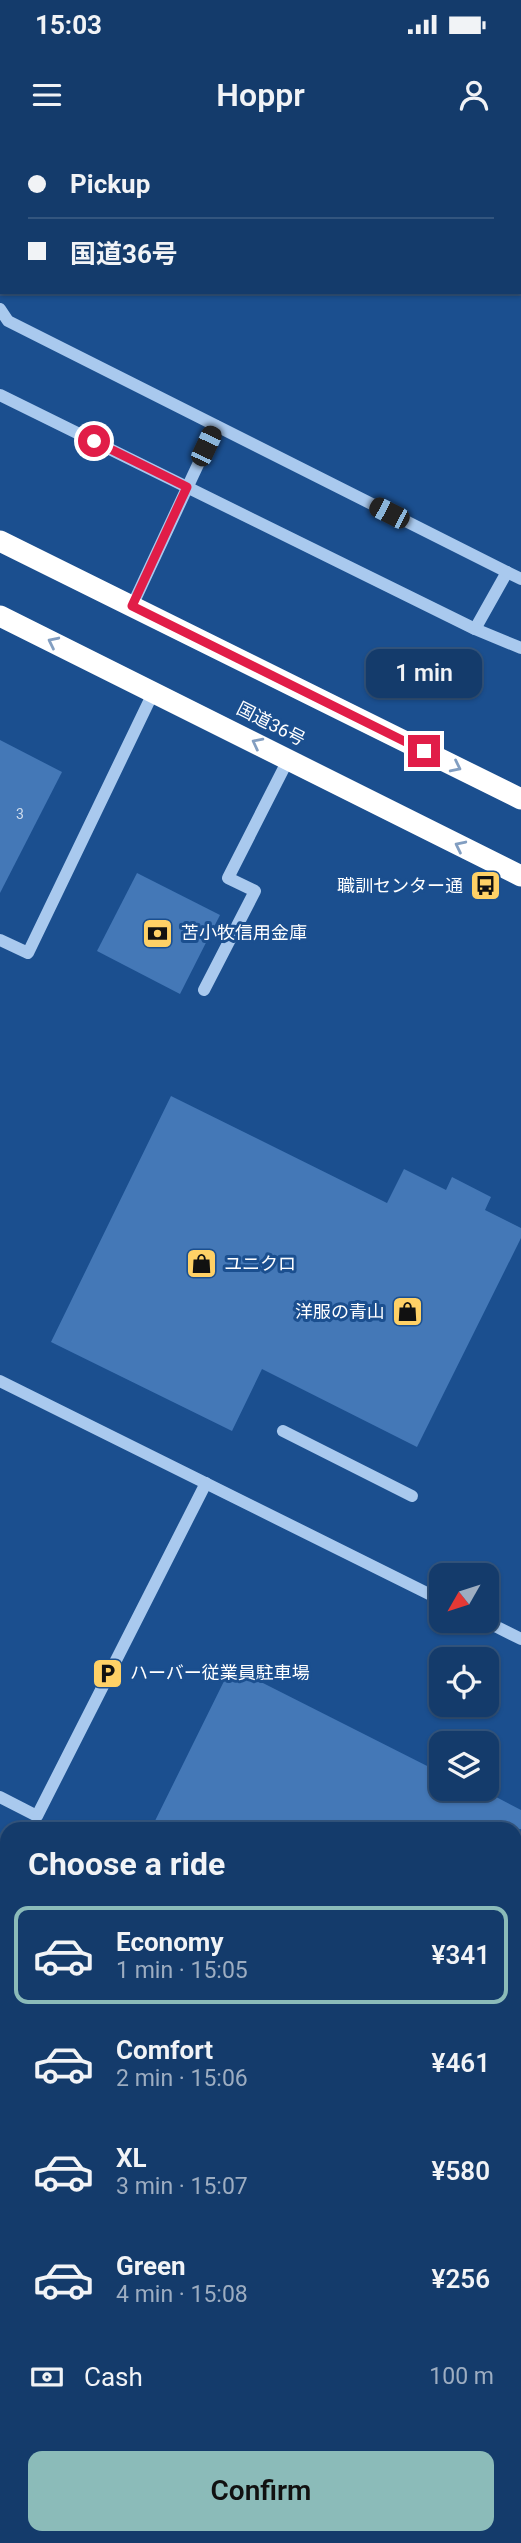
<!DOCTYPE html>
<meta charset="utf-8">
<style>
:root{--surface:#143b6b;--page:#1d4271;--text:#f1f3f6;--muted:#9dadc1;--line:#33557e;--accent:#8bbbb9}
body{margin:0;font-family:Roboto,"Noto Sans JP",sans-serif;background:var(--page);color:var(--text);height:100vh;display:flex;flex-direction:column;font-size:26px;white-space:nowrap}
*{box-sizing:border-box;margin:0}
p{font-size:23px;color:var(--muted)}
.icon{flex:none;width:38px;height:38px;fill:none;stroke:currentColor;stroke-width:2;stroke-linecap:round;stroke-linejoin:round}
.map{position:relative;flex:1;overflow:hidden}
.drawer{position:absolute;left:0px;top:1682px;width:522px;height:723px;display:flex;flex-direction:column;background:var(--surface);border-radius:21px 21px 0 0;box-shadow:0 2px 5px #0004,0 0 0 2px var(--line)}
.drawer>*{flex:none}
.guide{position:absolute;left:0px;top:0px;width:522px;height:154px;box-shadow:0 2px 5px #0004,0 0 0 2px var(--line);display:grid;align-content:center;height:154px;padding:0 28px;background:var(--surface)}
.needle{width:46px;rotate:231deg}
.buttons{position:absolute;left:429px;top:1423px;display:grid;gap:14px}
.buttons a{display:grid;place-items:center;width:70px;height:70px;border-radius:14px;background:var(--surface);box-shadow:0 2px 5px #0004,0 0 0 2px var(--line);font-size:35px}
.end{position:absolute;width:32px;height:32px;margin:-16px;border:9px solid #e11d48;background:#fff;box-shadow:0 0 0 4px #fff}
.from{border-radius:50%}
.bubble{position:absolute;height:49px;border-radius:14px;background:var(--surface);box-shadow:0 2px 5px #0004,0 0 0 2px var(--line);font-size:23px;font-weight:600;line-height:49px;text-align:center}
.car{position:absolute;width:21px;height:42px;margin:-21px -10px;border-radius:9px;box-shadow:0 0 5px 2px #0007;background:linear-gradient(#222 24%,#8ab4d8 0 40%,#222 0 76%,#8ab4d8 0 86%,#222 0)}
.guide b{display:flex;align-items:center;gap:24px;height:66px;font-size:26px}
.guide b+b{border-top:2px solid var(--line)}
.guide i{width:18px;height:18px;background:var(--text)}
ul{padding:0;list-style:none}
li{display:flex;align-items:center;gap:21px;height:98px;margin:0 14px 10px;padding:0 14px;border:4px solid transparent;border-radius:14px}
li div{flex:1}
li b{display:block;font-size:26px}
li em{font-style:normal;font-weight:600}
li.active{border-color:var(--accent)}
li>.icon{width:63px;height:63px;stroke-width:1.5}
h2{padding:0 28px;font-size:32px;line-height:84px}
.pay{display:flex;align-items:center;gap:18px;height:77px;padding:0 28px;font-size:26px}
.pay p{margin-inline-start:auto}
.primary-button{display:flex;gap:14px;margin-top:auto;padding:14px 28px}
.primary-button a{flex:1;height:80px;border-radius:14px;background:var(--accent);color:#111;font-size:28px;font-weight:600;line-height:80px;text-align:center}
.status{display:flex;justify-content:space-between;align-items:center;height:49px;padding:0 35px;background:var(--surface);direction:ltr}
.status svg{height:19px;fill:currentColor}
header{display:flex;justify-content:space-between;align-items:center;height:91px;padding:0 28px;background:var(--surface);font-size:32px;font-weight:600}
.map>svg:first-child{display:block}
.building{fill:#4478b7}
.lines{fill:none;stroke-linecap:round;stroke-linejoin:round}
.minor{stroke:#a9c9ee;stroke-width:12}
.highway{stroke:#fff;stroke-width:21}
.oneway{stroke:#829ec1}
.route{stroke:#e11d48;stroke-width:9}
.labels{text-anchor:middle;stroke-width:6;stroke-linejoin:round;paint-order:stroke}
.number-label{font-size:14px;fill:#d0dded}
.street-label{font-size:18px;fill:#fff;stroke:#1b4f8f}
.poi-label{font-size:18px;fill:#fff;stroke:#1b4f8f;text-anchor:start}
</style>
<div class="status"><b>15:03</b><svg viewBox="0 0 49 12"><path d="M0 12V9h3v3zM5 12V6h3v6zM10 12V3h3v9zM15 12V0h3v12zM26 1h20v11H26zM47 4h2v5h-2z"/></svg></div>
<header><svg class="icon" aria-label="menu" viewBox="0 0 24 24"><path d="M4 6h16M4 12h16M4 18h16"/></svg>Hoppr<svg class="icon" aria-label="person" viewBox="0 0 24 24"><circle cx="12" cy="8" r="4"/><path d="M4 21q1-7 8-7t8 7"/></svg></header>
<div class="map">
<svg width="521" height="2403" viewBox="0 0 521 2403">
<rect width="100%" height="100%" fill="#1b4f8f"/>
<g class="building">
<polygon points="0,600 62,632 0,753"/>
<polygon points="137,733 220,775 180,854 97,811"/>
<polygon points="171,956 387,1063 404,1029 446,1050 452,1037 491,1057 485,1070 521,1088 521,1098 417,1307 262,1229 232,1291 51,1202"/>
<polygon points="231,1527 441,1633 441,1648 479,1648 521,1670 521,1689 151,1689"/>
</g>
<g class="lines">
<g class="minor">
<polyline points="0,169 8,181 507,432 475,489"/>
<polyline points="0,255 475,489 521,508"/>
<polyline points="507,432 521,439"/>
<polyline points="132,466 216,286"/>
<polyline points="0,800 28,813 154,551"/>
<polyline points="204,850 255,751 228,738 289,618"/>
<polyline points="0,1241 441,1460"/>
<polyline points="283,1291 412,1356"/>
<polyline points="483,1480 521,1499"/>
<polyline points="0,1657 37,1676 206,1343"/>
<polyline points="0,2051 7,2054"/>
<polyline points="514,2054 521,2057"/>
<polyline points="514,2130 521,2117"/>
<polyline points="514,2241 521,2228"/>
<polyline points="0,2289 7,2292"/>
<polyline points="213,2398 224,2403"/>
<polyline points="128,2403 130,2398"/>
<polyline points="378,2403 380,2398"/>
<polyline points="434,2403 437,2398"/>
</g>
<g class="highway">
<polyline points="0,401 521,659"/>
<polyline points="0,476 521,736"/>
</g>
</g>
<defs><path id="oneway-chevron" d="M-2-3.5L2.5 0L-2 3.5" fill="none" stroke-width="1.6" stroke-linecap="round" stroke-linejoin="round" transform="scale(1.75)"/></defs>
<g class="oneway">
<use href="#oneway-chevron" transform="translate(53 502) rotate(-154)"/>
<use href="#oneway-chevron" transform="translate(257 603) rotate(-153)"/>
<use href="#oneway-chevron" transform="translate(456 627) rotate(26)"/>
<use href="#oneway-chevron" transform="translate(460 706) rotate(-154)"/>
</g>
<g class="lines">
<polyline class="route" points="94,301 187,347 132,466 424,611"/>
</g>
<defs>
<symbol id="bus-square" viewBox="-11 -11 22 22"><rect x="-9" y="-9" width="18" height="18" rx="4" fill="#ffd166" stroke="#1b4f8f"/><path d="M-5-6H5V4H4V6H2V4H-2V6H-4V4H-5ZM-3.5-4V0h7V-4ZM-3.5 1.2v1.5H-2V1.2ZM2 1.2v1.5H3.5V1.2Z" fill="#111"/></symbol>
<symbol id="bank-square" viewBox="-11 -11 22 22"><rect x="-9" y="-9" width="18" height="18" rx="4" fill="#ffd166" stroke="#1b4f8f"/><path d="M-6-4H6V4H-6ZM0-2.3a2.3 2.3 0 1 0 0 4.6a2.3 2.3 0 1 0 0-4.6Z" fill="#111"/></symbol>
<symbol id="shop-square" viewBox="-11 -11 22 22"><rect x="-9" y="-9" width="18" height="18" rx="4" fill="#ffd166" stroke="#1b4f8f"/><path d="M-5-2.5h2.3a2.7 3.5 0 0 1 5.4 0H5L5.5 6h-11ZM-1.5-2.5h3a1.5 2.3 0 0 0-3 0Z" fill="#111"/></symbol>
<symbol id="parking-square" viewBox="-11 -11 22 22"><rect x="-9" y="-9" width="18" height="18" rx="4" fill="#ffd166" stroke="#1b4f8f"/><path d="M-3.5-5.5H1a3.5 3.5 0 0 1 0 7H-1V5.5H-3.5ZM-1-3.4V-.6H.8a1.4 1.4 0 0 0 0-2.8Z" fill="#111"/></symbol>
</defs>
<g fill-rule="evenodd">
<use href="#bus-square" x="468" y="728" width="35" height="35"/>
<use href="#bank-square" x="140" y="776" width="35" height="35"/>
<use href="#shop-square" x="184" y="1106" width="35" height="35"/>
<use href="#shop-square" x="390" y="1154" width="35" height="35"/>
<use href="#parking-square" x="90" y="1516" width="35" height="35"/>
</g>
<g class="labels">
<g class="number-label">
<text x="20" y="679">3</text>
</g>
<g class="street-label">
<text transform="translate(271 584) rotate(27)" y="6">国道36号</text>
</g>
<g class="poi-label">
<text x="463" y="752" text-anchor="end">職訓センター通</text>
<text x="181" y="799">苫小牧信用金庫</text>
<text x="224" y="1130">ユニクロ</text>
<text x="385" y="1178" text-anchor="end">洋服の青山</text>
<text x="130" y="1539">ハーバー従業員駐車場</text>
</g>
</g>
</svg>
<div class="buttons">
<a><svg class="needle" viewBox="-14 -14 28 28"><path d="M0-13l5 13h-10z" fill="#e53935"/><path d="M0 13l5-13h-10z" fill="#9dadc1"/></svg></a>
<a><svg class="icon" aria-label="locate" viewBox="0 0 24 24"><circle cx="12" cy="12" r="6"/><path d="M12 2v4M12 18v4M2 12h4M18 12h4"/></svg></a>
<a><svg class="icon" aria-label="layers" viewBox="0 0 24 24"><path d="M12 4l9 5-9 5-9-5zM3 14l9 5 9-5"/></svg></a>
</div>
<i class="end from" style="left:94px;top:301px"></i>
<i class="end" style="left:424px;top:611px"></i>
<div class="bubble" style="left:366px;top:509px;width:116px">1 min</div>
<i class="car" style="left:206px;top:306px;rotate:25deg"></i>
<i class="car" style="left:389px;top:373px;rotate:297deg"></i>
<div class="guide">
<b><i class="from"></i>Pickup</b>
<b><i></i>国道36号</b>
</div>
<section class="drawer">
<h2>Choose a ride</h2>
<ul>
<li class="active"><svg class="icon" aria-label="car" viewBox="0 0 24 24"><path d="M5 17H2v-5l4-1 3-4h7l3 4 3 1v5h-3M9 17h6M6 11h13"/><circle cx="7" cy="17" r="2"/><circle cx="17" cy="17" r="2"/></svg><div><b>Economy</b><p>1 min · 15:05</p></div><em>¥341</em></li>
<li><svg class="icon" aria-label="car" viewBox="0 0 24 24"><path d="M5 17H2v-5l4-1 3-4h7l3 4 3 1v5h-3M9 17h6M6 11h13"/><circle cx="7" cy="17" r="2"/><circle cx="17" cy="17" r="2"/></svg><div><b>Comfort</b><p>2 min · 15:06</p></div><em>¥461</em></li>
<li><svg class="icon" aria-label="car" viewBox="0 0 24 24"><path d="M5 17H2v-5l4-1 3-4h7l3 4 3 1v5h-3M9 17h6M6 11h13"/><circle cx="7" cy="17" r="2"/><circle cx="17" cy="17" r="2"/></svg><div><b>XL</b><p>3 min · 15:07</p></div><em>¥580</em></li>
<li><svg class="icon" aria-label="car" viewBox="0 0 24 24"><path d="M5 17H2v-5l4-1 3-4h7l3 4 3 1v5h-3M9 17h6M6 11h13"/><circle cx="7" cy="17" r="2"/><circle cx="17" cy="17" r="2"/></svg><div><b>Green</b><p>4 min · 15:08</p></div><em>¥256</em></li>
</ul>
<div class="pay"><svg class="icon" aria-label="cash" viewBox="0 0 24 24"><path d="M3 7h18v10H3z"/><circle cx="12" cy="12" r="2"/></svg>Cash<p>100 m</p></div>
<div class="primary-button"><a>Confirm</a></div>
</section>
</div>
